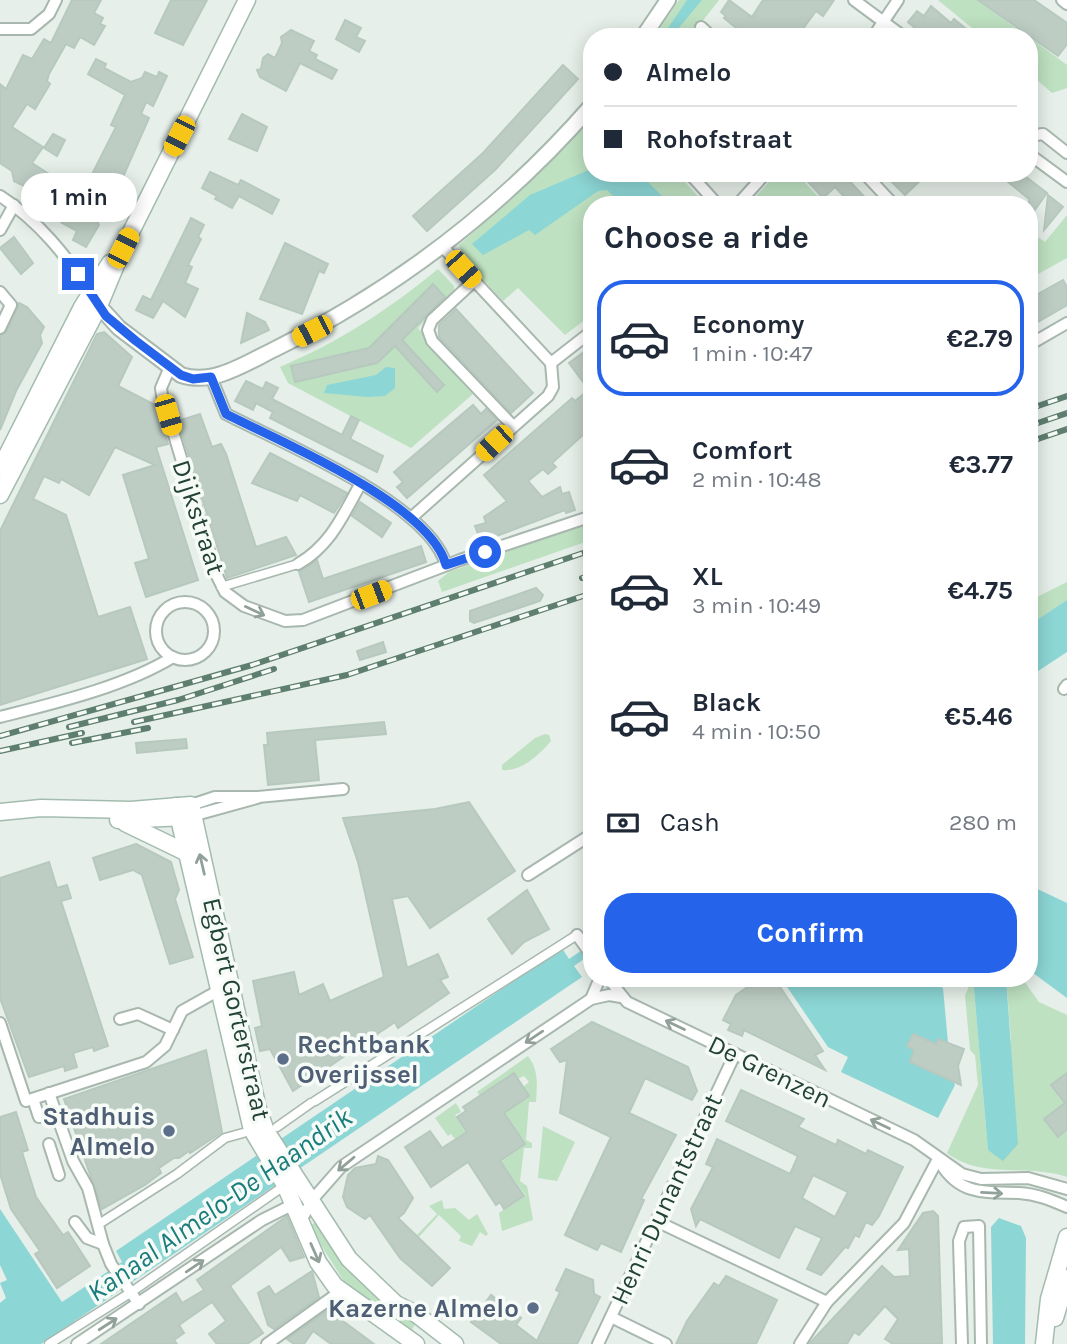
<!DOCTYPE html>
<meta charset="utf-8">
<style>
:root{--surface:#fff;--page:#f6f6f7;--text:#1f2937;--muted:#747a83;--line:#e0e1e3;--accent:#2563eb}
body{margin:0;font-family:Karla,sans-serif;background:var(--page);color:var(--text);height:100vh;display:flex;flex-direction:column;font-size:26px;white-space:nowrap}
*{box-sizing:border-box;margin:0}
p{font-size:23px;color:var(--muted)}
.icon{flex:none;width:38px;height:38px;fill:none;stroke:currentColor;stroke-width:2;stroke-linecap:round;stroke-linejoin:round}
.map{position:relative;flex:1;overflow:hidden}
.panel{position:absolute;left:583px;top:196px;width:455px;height:791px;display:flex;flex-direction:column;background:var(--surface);border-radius:28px;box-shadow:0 4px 18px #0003}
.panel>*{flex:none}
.hud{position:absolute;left:583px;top:28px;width:455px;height:154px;border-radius:28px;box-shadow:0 4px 18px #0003;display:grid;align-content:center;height:154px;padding:0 21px;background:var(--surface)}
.end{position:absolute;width:32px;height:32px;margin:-16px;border:9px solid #2563eb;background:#fff;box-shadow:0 0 0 4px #fff}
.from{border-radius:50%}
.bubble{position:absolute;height:49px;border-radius:24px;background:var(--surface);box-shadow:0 4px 18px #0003;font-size:23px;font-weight:700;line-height:49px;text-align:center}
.car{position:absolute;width:21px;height:42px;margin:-21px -10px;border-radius:9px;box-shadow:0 0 5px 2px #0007;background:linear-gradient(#f5c518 24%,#345 0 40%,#f5c518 0 76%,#345 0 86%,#f5c518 0)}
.hud b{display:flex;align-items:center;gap:24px;height:66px;font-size:26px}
.hud b+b{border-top:2px solid var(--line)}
.hud i{width:18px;height:18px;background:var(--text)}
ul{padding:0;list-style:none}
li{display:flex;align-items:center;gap:21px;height:116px;margin:0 14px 10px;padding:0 7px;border:4px solid transparent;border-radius:28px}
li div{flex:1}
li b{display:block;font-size:26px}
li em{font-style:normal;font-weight:700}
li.current{border-color:var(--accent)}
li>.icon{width:63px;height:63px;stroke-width:1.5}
h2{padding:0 21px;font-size:32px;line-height:84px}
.pay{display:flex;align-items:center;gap:18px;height:77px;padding:0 21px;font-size:26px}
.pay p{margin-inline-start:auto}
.primary-button{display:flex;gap:14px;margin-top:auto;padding:14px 21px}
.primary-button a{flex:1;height:80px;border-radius:28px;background:var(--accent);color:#fff;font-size:28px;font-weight:700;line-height:80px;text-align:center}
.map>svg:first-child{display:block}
.green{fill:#bee1c1}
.water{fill:#8cd6d5}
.building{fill:#bdcdc4;stroke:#b7c9bf;stroke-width:2;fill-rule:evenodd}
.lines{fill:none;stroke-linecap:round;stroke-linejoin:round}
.pedestrian-casing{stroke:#a8b8af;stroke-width:11}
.minor-casing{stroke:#a8b8af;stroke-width:14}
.tertiary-casing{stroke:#a8b8af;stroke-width:18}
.secondary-casing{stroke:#a3bcaf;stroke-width:19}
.pedestrian{stroke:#fff;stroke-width:8}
.minor{stroke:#fff;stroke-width:10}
.tertiary{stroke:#fff;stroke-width:14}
.secondary{stroke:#fff;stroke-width:16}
.rail-casing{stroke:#5e7e70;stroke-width:6}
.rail{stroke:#f7fbf8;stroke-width:3.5;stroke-dasharray:10;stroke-linecap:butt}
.oneway{stroke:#91a19a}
.route{stroke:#2563eb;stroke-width:9}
.service-dot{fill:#5c6f8a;stroke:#f7fbf8;stroke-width:2.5}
.labels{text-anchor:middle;stroke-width:7;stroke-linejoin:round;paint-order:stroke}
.street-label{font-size:26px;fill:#234335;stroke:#f7fbf8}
.service-label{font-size:26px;font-weight:bold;fill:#4e5e75;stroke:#f7fbf8;text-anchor:end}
.water-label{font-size:28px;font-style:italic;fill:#197d7c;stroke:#f7fbf8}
</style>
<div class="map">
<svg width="1067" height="1344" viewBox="0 0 1067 1344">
<rect width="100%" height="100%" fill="#e6efe9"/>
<g class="green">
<polygon points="679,0 719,0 690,37 654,37"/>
<polygon points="938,0 977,0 1028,37 983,37"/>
<polygon points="1029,37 1067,65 1067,88 1052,93 1029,73"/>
<polygon points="591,115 592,173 682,173 687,179 685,182 706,205 592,205 591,315 565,335 518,288 503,301 464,259 459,245 511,200"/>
<polygon points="777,173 796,173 826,205 779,205 772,196 761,205 748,205"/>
<polygon points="1067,215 1067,258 1029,279 1029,231 1045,242"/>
<path d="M438 269 454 286V290L418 328 473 394 411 448 288 383 280 367C340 341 387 311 438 269Z"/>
<polygon points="591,522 591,540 442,592 438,581 449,572"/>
<polygon points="1067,582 1067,600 1029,625 1029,601"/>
<path d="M545 734 549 735 551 741C539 755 521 772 502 770V765L535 738Z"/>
<path d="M968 978H973L988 1150 1011 1039 1006 978H1022L1039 1002 1067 1015V1177C1024 1163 983 1180 947 1153L978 1085 975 1055 970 1050 965 995 968 989Z"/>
<path d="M528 1056C539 1070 537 1085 536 1102H529L526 1140 532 1143V1148H524L520 1181 527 1186 533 1220 502 1231 499 1213 526 1196 501 1162 526 1144 505 1113 529 1096 523 1087 529 1082 524 1076 480 1096 477 1092Z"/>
<polygon points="456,1103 461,1112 455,1115 466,1132 455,1139 451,1134 448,1136 435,1118"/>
<polygon points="543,1126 575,1142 557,1181 538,1178"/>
<polygon points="442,1200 444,1209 455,1208 469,1220 477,1214 488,1234 486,1236 480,1232 472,1246 459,1241 461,1236 439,1215 418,1238 416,1236 437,1214 429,1206"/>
<polygon points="320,1220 418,1319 409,1335 347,1286 309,1226"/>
</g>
<g class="water">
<polygon points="687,0 702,0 671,37 662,37"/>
<polygon points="591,169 592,173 639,173 661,195 665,205 623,205 607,190 598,191 535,235 529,230 483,255 472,244 530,195"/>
<polygon points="386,367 395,368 395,388 385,396 368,397 324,393 327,385 376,375"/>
<polygon points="1067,600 1067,652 1029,677 1029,625"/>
<polygon points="1029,885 1067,903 1067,998 1029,970"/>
<polygon points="591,944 591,954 574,966 582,977 41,1344 0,1344 0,1303 6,1298 0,1283 7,1280 0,1265 0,1209 62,1302 122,1262 116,1251 521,976 562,948 569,959"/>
<polygon points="781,978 922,978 943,988 948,1043 937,1044 913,1034 907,1045 914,1050 910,1062 953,1081 955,1085 938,1118 841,1072 848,1057 828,1047"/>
<polygon points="973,978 1006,978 1018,1144 1003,1161 988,1150"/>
<polygon points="999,1218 1021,1226 1026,1238 1025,1344 993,1344 991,1227"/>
</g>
<g class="building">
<polygon points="72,0 101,0 94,13 103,18 100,24 105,26 94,45 80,37 74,48 66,44 49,74 47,81 50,84 35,109 27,104 12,127 43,147 32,163 60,181 59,183 82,194 116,127 111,125 125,95 88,74 96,59 106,64 104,68 131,82 142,78 145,72 157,77 159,72 167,76 153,106 146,102 141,114 149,118 123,177 115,180 118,187 106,207 105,215 96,218 99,225 86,247 73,240 77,231 62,223 39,198 46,184 30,189 14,181 12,171 0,163 0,84 6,89 23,55 32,59 44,39 51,43"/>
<polygon points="171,0 207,0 183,45 155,33"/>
<polygon points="729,0 752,17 763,0 834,0 823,16 816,11 797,37 747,37 724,18 726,16 721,12"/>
<polygon points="978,0 1034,0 1067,23 1067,44 1058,56"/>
<polygon points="931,6 951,23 954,19 976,37 926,37 908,22 917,11 924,16"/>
<polygon points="345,20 361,28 356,37 365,41 359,52 336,39"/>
<polygon points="291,30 314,41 309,51 317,55 315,59 337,70 332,79 300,63 286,91 260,77 257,70 261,69 263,58 268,54 275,58 282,43 281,37"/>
<polygon points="563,65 578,79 496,169 427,231 413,216 483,153"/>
<polygon points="242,114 267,127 257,151 229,139"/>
<polygon points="53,134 65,140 57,156 44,148"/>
<polygon points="210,172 238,185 241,180 279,200 272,214 239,196 232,208 215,199 217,196 202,188"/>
<polygon points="800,173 842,173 872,205 852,205 835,187 823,198"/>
<polygon points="883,173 928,173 905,195"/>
<polygon points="1013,173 1021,173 1047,193 1029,218 1029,199 1007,181"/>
<polygon points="1048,195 1063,207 1044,230"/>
<polygon points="191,218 204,225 198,237 201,239 188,265 192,267 185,283 198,289 185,317 163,301 153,318 136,310 143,296 151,300"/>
<polygon points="14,237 33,263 21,274 0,248"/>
<polygon points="285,243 328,264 324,273 319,271 302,314 260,299"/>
<polygon points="1063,280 1067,287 1067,305 1029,327 1029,299"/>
<polygon points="433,284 445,297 402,340 444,385 437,392 395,346 377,363 295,382 291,366 369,348"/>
<polygon points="19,303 27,307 44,327 40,335 42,343 16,391 0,430 0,336 7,331"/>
<polygon points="456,309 533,393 511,413 439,337 439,325"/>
<polygon points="247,313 265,322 269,330 241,343"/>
<polygon points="104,332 132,357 118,386 155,405 160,427 163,426 168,444 156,447 198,580 146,597 135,563 149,559 123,475 155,465 115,447 89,495 61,479 59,483 44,476 33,499 66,515 98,617 130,607 147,659 0,705 0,531 97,334"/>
<polygon points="592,346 592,377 583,382 569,363"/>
<polygon points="246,381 263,389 266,382 278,388 272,399 342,435 351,416 359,420 350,439 383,456 377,472 270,418 273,412 256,403 253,410 235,401"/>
<polygon points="585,393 591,400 584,434 552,463 556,467 548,474 543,469 528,481 542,497 560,487 562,494 569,492 575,510 566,513 565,510 481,542 475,526 486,523 484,517 507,501 484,475 572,398 575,401"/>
<polygon points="473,405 481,414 486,409 497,420 407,498 397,487 403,482 394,472"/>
<polygon points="200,414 212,447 221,444 226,454 256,547 286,537 296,555 227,578 178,421"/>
<polygon points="270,453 347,493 334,513 300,495 297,501 252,483"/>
<polygon points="360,502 391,523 382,537 352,516"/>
<polygon points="421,546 426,562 309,602 299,572 317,560 323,579"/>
<polygon points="536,588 543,595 540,601 474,623 470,621 470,611"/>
<polygon points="383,642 386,652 360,660 357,651"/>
<polygon points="384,722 386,734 315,740 319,780 268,785 264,745 268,745 267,733"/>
<polygon points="186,739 187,748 137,753 136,743"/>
<polygon points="469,802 515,871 430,928 408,896 392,899 407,968 438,954 448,977 440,980 449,993 398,1028 395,1022 293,1091 270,1049 260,1051 255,1028 262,1026 253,981 294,972 299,995 323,984 330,1001 384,977 358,862 343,818 435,809"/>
<polygon points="136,844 171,862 179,890 175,899 193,957 170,964 142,875 133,870 100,880 93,858"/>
<polygon points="49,862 57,888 67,885 71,898 61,901 108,1046 94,1051 93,1047 73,1053 77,1067 65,1071 64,1066 29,1077 0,998 0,878"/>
<polygon points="527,890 549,929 524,942 512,954 488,919"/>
<polygon points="761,978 774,978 823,1051 815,1055 825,1070 744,1030 742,1036 728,1030 731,1024 723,1020 736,995"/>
<polygon points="592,1022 688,1067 697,1091 692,1100 645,1078 629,1113 676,1135 641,1199 644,1200 621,1252 601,1243 597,1250 565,1235 611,1137 560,1113 567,1060 560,1062 551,1049"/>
<polygon points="913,1034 936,1044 938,1039 964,1049 958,1066 961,1085 910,1062 914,1050 907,1046"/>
<polygon points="206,1050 222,1132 190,1153 189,1151 179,1158 174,1158 159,1168 161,1173 145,1185 102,1209 64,1099"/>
<polygon points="514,1073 529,1096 504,1113 525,1144 500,1161 524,1196 504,1209 500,1202 496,1205 468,1162 431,1187 405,1147 430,1131 442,1148 467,1132 457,1117 466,1111 463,1107"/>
<polygon points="1067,1073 1067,1129 1058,1137 1044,1119 1065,1103 1051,1085"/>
<path d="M741 1090 804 1119 798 1127 836 1145 838 1140 866 1154 868 1150 903 1167 879 1216 872 1225 866 1222 859 1237 855 1235 848 1248 845 1247 821 1275 807 1269 822 1238 795 1226 779 1258 700 1219 696 1226 691 1209 713 1167 706 1164 717 1139 790 1174 798 1156 726 1121ZM813 1175 848 1192 835 1217 802 1198Z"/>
<polygon points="16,1112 28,1150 22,1152 36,1197 63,1235 68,1232 90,1266 57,1288 35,1254 40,1251 11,1209 0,1174 0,1117"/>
<polygon points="378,1156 388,1160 413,1198 404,1213 398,1218 450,1268 432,1286 400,1258 370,1215 365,1219 347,1207 343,1197 348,1175 355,1168 376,1164"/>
<polygon points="933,1211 938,1216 942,1344 893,1344 885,1339 898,1319 885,1306 859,1335 854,1332 847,1344 809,1344 882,1266 894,1277 910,1276 909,1249 898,1250 923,1213"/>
<polygon points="287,1216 304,1257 290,1261 281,1247 230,1286 263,1333 247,1344 217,1344 209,1334 226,1321 212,1302 179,1325 184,1333 174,1340 177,1344 101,1344 176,1293 182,1303 204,1290 197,1280"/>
<polygon points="566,1269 593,1280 594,1294 600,1297 577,1344 501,1344 471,1322 491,1295 521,1318 516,1325 537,1341 560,1292 556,1290"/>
<polygon points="312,1271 319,1297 274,1329 268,1325 258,1293 269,1286 275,1295"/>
<polygon points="726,1276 777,1300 756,1344 676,1344 687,1321 714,1283 719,1286"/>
<polygon points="328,1310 374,1344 331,1344 313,1331 304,1344 294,1344 287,1339"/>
</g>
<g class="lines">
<defs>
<g id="pedestrian">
<polyline points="221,587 298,564"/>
<polyline points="315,1101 577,935"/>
<polyline points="277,1127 311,1103"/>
<polyline points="99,1224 177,1174 225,1138 243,1133"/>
<polyline points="49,1344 130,1293 281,1188"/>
</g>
<g id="minor">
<polyline points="854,0 904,37"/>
<polyline points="1062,0 1067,4"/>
<polyline points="701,27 712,37"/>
<polyline points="0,29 31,29 49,14 56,0"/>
<polyline points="873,37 898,0"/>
<polyline points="1029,136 1043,134 1067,153"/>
<polyline points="1029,154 1067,182"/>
<polyline points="689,173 718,205"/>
<polyline points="864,173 894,205"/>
<path d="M0 196C39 221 65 255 91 292"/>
<polyline points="737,205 766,173"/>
<polyline points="0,230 14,205"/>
<polyline points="442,246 551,363"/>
<polyline points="474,281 432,320 428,330 432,341 513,426"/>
<polyline points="0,292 11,305 0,328"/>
<polyline points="1029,345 1067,323"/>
<polyline points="551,363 592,331"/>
<polyline points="170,367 161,388 162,395 216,574 225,592 244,606 285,621 303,620 460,560 592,516"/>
<path d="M211 377 226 414C282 443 429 503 446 565"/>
<polyline points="411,518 548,396 553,387 551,363"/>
<path d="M298 564C331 545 343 515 361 483"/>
<circle cx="185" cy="631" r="29"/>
<polyline points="1064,689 1067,685"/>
<path d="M0 717C55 703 124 687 173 657"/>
<polyline points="191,805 215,797 258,797 343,789"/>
<polyline points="192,816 257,798"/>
<polyline points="528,875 592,834"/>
<polyline points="577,935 592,956"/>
<polyline points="608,978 627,1002 914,1140 962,1174 981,1179 1028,1178 1067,1189"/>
<polyline points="591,999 600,978"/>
<polyline points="120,1019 138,1014 173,1030"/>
<polyline points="0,1023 26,1101 146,1062 165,1046 182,1011 223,988"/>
<polyline points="49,1093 73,1161 88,1188 103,1244"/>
<polyline points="33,1099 39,1117"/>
<polyline points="49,1144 59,1175"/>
<path d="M941 1164C961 1196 986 1192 1019 1193 1037 1194 1051 1200 1067 1207"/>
<polyline points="301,1221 312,1200 341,1167 591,999 609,995 621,997"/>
<polyline points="656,1221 827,1302"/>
<polyline points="75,1222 87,1238 103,1244 111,1264 139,1304"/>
<polyline points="611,1317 666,1344"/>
<polyline points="77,1344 262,1220 294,1204"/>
<polyline points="267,1344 341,1291"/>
<polyline points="598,1344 735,1054"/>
<polyline points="800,1344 827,1302 904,1223 938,1159"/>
<polyline points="962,1344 959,1241 964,1227 979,1226 981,1344"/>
</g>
<g id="tertiary">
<polyline points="643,37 668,0"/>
<path d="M99 306 119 328 181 375C213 386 246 363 275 349 396 289 503 207 592 105"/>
</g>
<g id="secondary">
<polyline points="0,469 82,307 110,263"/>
<polyline points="0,495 99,306 123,248 247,0"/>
<polyline points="176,806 252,1130 285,1185 318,1262 335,1286 416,1344"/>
<polyline points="0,812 41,808 131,810 191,805 258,1109 266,1131 349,1259 396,1304 416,1314 455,1344"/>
<polyline points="118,820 186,817"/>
<polyline points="125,823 185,852"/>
<polyline points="1055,1318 1067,1278"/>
<polyline points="1044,1344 1049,1299 1067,1237"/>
</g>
</defs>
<use href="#pedestrian" class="pedestrian-casing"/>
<use href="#minor" class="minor-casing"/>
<use href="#tertiary" class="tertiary-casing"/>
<use href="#secondary" class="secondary-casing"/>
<use href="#pedestrian" class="pedestrian"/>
<use href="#minor" class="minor"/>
<use href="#tertiary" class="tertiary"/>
<use href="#secondary" class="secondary"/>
<defs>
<g id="rail">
<polyline points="1029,409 1067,396"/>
<polyline points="1029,426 1067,413"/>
<polyline points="1029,442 1067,429"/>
<polyline points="582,578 592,575"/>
<polyline points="134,722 347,675 592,593"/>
<polyline points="69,727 178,700 274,669"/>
<polyline points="0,736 252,665 592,550"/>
<polyline points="72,743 148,728"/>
<polyline points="0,751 82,733"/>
</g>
</defs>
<use href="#rail" class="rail-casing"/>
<use href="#rail" class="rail"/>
</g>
<defs><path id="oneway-shaft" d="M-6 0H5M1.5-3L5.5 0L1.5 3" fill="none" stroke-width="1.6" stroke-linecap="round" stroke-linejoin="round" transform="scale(1.75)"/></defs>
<g class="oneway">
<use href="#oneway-shaft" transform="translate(255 611) rotate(25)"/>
<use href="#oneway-shaft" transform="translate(202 864) rotate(-103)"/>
<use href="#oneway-shaft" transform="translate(675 1025) rotate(-155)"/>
<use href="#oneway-shaft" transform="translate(534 1037) rotate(146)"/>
<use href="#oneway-shaft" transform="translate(880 1124) rotate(-154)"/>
<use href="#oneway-shaft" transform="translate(346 1164) rotate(140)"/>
<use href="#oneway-shaft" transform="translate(992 1193) rotate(3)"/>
<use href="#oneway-shaft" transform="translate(315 1253) rotate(66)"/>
<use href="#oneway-shaft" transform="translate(195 1266) rotate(-34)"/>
<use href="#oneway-shaft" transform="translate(108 1324) rotate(-33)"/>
</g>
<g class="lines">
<path class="route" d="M78 274 106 316 136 341 181 375 193 379 211 377 226 414C281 442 430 504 446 565L485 552"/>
</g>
<g class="service-dot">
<circle cx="283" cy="1059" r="7"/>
<circle cx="169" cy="1131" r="7"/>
<circle cx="533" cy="1308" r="7"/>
</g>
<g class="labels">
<g class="street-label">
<text transform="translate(199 517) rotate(72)" y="9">Dijkstraat</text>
<text transform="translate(237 1009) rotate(77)" y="9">Egbert Gorterstraat</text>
<text transform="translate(770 1071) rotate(26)" y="9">De Grenzen</text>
<text transform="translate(666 1199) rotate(-65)" y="9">Henri Dunantstraat</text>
</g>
<g class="service-label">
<text x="297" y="1053" text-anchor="start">Rechtbank<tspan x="297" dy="30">Overijssel</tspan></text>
<text x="155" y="1125">Stadhuis<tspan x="155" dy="30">Almelo</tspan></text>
<text x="519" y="1317">Kazerne Almelo</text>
</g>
<g class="water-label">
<text transform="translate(219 1204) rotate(-35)" y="10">Kanaal Almelo-De Haandrik</text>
</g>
</g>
</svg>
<i class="end from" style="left:485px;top:552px"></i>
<i class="end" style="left:78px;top:274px"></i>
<div class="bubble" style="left:21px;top:173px;width:116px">1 min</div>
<i class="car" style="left:179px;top:136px;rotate:207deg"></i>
<i class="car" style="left:123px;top:248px;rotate:27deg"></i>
<i class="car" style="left:463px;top:269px;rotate:138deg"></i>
<i class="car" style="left:312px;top:331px;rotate:243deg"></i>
<i class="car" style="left:168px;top:415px;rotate:164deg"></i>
<i class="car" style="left:494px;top:443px;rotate:227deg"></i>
<i class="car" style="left:371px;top:595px;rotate:69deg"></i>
<div class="hud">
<b><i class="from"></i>Almelo</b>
<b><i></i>Rohofstraat</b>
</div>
<section class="panel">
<h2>Choose a ride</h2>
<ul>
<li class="current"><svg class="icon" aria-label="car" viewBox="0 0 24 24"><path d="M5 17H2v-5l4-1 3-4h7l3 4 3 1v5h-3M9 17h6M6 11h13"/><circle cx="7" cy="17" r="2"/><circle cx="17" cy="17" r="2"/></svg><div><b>Economy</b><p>1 min · 10:47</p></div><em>€2.79</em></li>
<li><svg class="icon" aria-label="car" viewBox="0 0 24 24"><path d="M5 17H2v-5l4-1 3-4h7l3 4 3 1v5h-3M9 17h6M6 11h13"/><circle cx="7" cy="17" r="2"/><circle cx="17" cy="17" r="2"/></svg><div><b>Comfort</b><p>2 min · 10:48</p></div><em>€3.77</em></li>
<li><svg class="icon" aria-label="car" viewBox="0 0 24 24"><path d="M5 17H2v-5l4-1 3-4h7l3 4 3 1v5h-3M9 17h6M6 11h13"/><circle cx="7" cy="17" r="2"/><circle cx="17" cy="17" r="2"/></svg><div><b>XL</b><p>3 min · 10:49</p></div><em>€4.75</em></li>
<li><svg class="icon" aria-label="car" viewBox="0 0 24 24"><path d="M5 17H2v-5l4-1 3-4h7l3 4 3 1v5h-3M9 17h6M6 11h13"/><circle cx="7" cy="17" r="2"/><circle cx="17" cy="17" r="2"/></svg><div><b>Black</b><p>4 min · 10:50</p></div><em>€5.46</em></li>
</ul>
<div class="pay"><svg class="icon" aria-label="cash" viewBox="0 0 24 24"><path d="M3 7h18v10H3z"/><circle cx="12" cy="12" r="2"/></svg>Cash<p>280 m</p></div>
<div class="primary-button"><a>Confirm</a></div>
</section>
</div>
